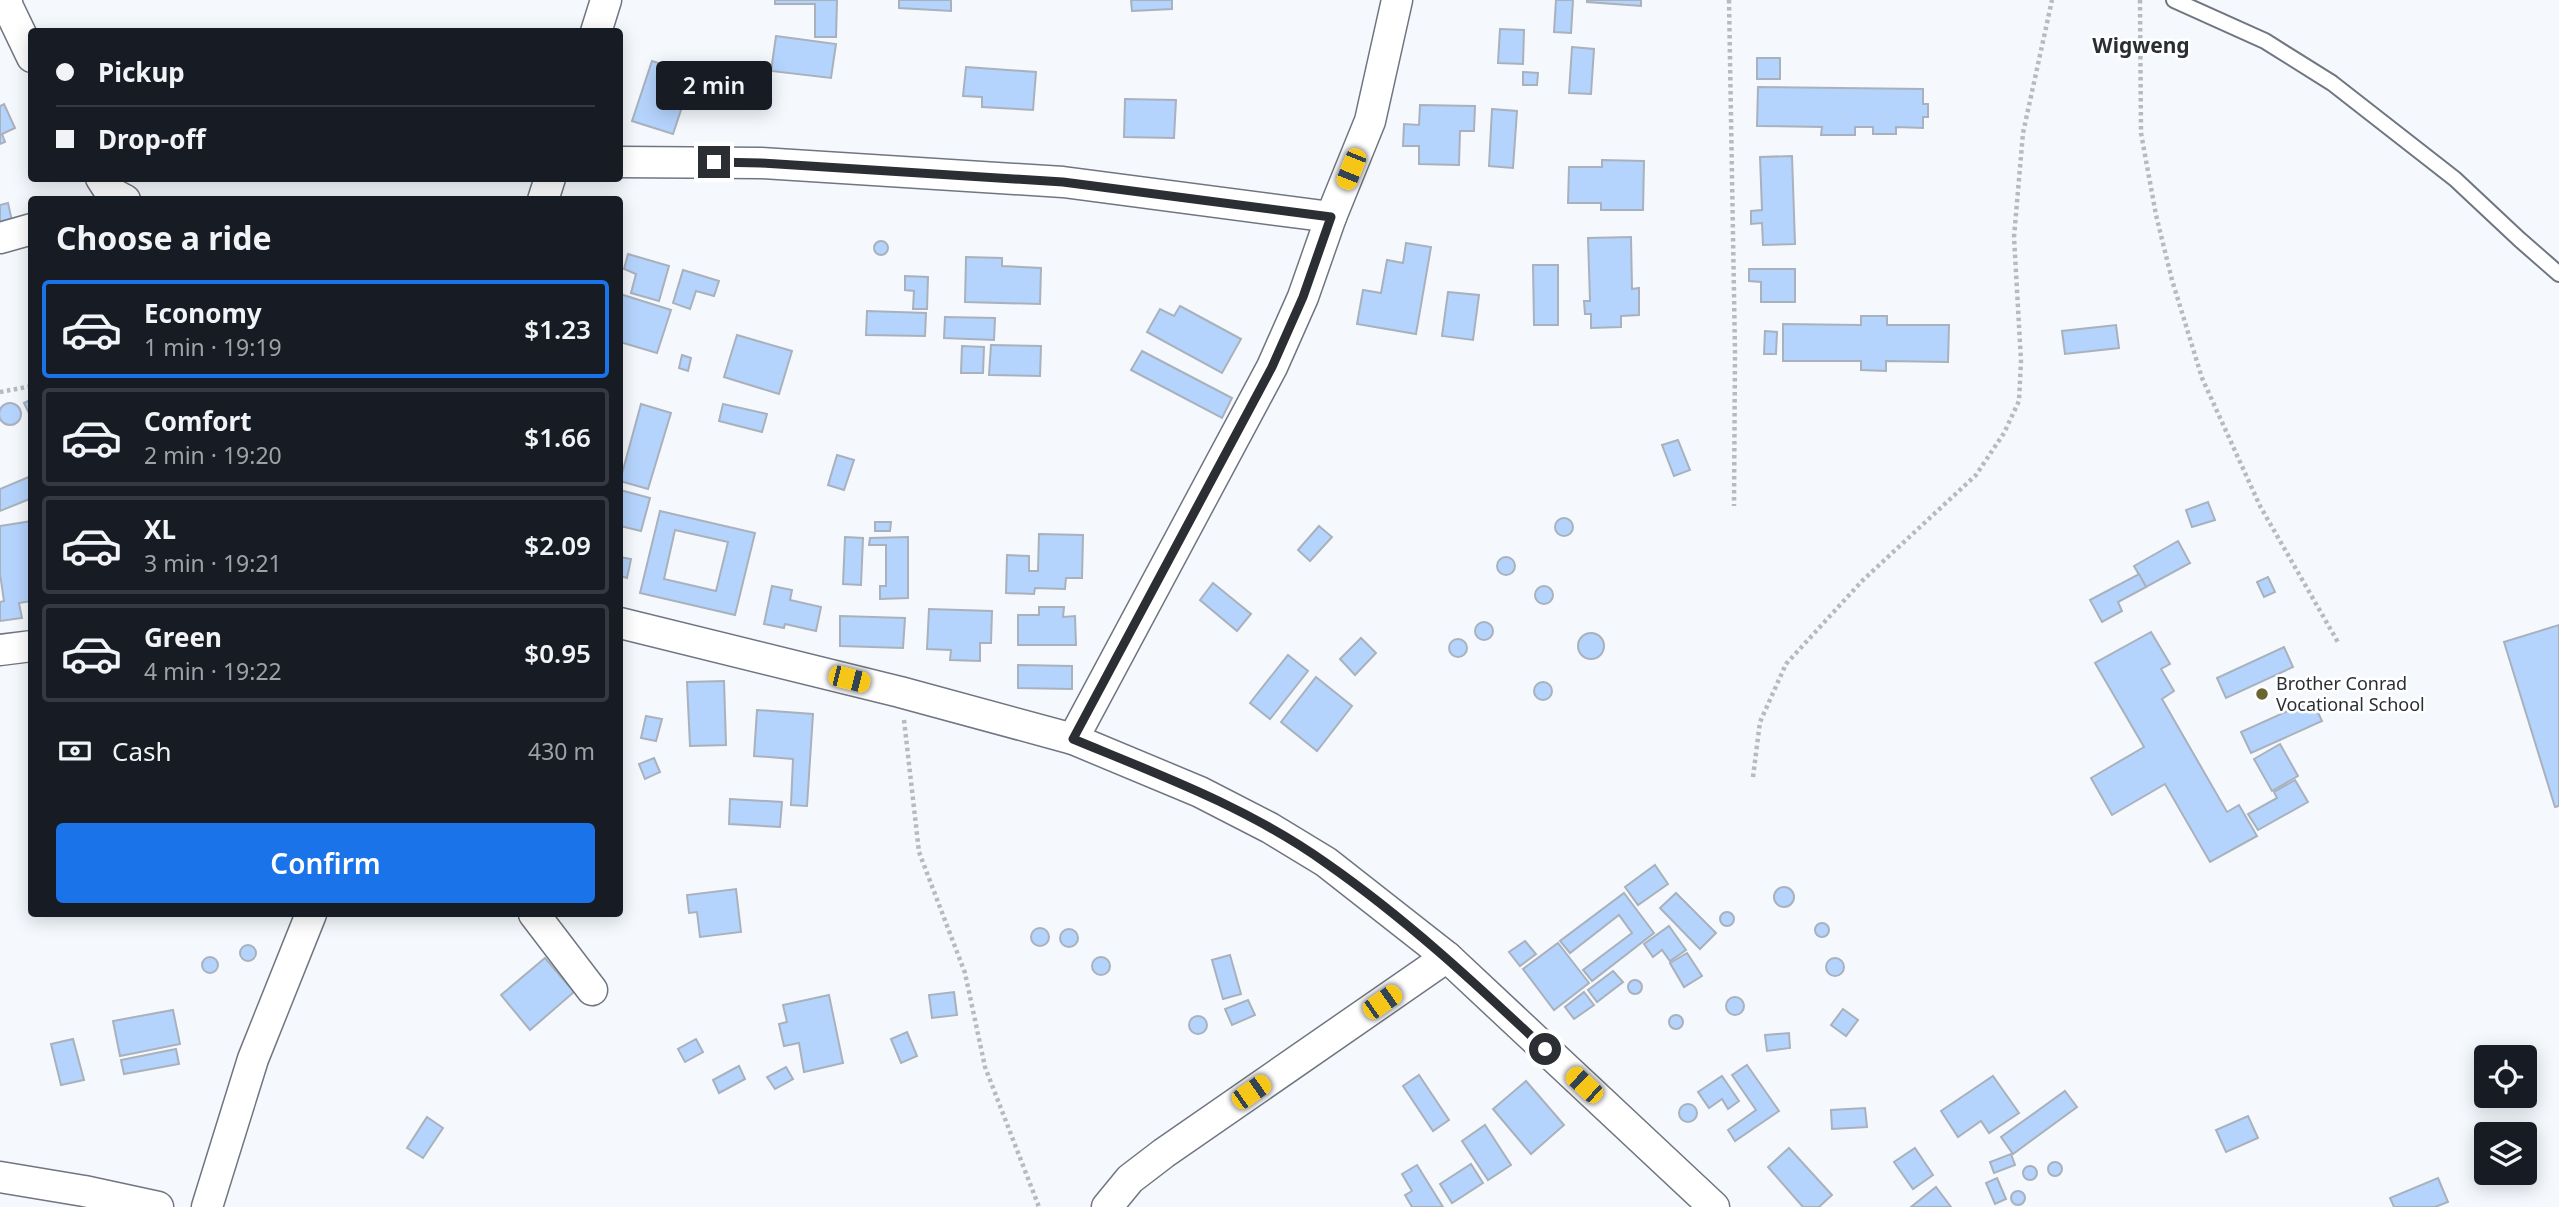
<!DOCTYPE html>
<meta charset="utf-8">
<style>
:root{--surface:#171b24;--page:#242831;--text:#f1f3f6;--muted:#9ea1a6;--line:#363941;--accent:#1a73e8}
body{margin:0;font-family:"Noto Sans",sans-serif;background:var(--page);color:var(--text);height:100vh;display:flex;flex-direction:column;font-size:26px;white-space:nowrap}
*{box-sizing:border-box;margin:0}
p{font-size:23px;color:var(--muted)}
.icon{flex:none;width:38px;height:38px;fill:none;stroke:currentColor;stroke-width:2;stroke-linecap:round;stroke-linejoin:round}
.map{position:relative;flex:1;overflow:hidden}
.details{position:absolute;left:28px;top:196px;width:595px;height:721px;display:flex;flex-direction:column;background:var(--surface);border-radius:7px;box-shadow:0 4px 18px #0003}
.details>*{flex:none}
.banner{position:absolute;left:28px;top:28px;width:595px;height:154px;border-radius:7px;box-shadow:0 4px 18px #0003;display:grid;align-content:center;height:154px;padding:0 28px;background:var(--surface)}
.tools{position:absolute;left:2474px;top:1045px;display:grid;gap:14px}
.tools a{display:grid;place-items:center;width:63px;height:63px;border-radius:7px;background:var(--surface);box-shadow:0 4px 18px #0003;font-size:35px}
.end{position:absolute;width:32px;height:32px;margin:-16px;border:9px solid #2b2f33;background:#fff;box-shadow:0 0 0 4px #fff}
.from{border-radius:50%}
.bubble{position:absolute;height:49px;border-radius:7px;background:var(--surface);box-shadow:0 4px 18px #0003;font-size:23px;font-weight:600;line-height:49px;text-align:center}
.car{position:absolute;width:21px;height:42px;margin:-21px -10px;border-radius:9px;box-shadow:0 0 5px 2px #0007;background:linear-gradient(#f5c518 24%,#345 0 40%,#f5c518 0 76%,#345 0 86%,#f5c518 0)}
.banner b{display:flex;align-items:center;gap:24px;height:66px;font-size:26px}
.banner b+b{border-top:2px solid var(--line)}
.banner i{width:18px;height:18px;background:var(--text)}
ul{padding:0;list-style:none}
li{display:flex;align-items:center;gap:21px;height:98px;margin:0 14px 10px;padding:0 14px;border:4px solid var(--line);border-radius:7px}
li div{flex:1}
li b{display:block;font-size:26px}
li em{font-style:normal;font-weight:600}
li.on{border-color:var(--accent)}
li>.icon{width:63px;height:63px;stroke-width:1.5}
h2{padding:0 28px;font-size:32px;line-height:84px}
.pay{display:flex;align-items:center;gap:18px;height:77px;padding:0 28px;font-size:26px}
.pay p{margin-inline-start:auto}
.primary-button{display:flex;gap:14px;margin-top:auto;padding:14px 28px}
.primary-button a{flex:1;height:80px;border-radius:7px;background:var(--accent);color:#fff;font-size:28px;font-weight:600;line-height:80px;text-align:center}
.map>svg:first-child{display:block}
.building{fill:#b5d4fd;stroke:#a9b1bc;stroke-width:2;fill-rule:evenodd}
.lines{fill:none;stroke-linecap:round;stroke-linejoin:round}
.service-casing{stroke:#6f7681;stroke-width:18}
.minor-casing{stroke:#6f7681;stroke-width:33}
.path{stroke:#b7bbbf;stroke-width:4.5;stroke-dasharray:3.5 3.5;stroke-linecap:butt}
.service{stroke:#fff;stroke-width:14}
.minor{stroke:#fff;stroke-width:30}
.route{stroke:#2b2f33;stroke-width:9}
.poi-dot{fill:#696633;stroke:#fff;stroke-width:2.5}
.labels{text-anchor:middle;stroke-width:5;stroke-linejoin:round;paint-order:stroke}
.poi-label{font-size:18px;fill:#2b2f33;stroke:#fff;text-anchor:start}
.quarter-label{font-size:21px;font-weight:bold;fill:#2b2f33;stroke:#fff}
</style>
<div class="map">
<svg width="2559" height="1207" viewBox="0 0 2559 1207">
<rect width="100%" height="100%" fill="#f5f9fd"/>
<g class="building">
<polygon points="775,0 837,0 836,37 815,37 815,4 775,4"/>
<polygon points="899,0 951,0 951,11 899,8"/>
<polygon points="1131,0 1172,0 1172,9 1132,11"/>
<polygon points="1556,0 1573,0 1571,33 1554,32"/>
<polygon points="1587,0 1641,0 1641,6 1587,2"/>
<polygon points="1500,29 1524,30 1523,64 1498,63"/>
<polygon points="776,36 836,44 831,78 771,71"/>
<polygon points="1572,47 1594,49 1591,94 1569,93"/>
<rect x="1757" y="58" width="23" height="21"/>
<polygon points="652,61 693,74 673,134 632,121"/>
<polygon points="966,67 1036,72 1033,110 982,107 982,97 963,96"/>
<polygon points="1523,72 1538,73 1537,85 1523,85"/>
<polygon points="1758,87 1923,89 1923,104 1928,104 1928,117 1923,117 1923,128 1896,127 1896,134 1873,134 1873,127 1855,127 1855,135 1821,135 1822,127 1757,126"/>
<polygon points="1125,99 1176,100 1174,138 1124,137"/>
<polygon points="4,104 15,128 2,134 5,142 0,144 0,106"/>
<polygon points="1420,105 1475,106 1474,131 1460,131 1459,165 1419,164 1419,146 1403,146 1404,124 1419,125"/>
<polygon points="1492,109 1517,111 1513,168 1489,166"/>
<polygon points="1792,156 1795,244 1763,245 1762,223 1751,224 1751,211 1762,210 1760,157"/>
<polygon points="1602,160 1644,161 1643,210 1601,210 1601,203 1568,203 1569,167 1602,167"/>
<polygon points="8,203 12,221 0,224 0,205"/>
<polygon points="1631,237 1632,289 1639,288 1639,315 1621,316 1621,327 1591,328 1591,314 1585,314 1584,301 1590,301 1588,238"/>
<circle cx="881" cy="248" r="7"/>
<polygon points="1406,243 1431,247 1416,334 1357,324 1363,290 1381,293 1387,260 1403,263"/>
<polygon points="628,254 669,266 659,301 631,293 636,274 624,269"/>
<polygon points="966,257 1002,258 1002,266 1041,268 1040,304 965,302"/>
<polygon points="1533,265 1558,265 1558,325 1534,325"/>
<polygon points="1749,269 1795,269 1795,302 1761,302 1761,282 1749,281"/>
<polygon points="683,270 719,281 714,296 696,291 690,309 673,303"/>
<polygon points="905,276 928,277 927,309 913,309 914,291 905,290"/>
<polygon points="1448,292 1479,295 1473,340 1442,336"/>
<polygon points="620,294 671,310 657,353 620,342"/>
<polygon points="1180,306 1241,339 1222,373 1147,332 1160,309 1174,316"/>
<polygon points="867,311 926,313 925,336 866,335"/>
<polygon points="1861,316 1887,316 1887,325 1949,325 1948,362 1886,361 1886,371 1861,370 1861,361 1783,361 1783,324 1861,325"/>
<polygon points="945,317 995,318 994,340 944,338"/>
<polygon points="2116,325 2119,348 2065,354 2062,331"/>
<polygon points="1765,331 1777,332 1776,354 1764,354"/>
<polygon points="737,335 792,351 779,394 724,377"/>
<polygon points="991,345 1041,346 1040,376 989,375"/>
<polygon points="962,346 984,347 983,373 961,373"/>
<polygon points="1142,351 1232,398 1222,418 1131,370"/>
<polygon points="682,355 691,358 688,371 679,368"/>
<polygon points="32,399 32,412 29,413 24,403"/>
<circle cx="10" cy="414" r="11"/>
<polygon points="641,404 671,413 648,489 620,481"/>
<polygon points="723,404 767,414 762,432 719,421"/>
<polygon points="1678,440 1690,470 1674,476 1662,445"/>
<polygon points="837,455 854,460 844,490 828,485"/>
<polygon points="31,476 32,498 0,511 0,489"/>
<polygon points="620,490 650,498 641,531 620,526"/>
<polygon points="2208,502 2215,520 2192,527 2186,510"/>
<path d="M660 511 755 533 735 615 640 593ZM675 530 728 542 716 591 664 579Z"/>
<circle cx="1564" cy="527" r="9"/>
<polygon points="32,521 32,601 19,603 22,618 0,621 0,602 4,601 0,574 0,526"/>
<polygon points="875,522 891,522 890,531 875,531"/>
<polygon points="1319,526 1332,537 1310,561 1298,550"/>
<polygon points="1039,534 1083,535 1082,578 1066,578 1065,589 1035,588 1034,594 1006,593 1007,555 1029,556 1029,571 1038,571"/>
<polygon points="845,537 863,538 861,585 843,584"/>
<polygon points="908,537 908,598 880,599 880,586 886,586 886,545 869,545 870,538"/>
<polygon points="2178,541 2190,563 2146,587 2134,566"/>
<polygon points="620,557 631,559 627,578 620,576"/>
<circle cx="1506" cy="566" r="9"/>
<polygon points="2139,574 2146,587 2118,602 2122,611 2102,622 2090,600"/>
<polygon points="2268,577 2275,592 2264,597 2257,582"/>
<polygon points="1213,583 1251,614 1237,631 1200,600"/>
<polygon points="772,586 792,590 790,600 821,607 816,631 785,624 784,628 764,624"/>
<circle cx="1544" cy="595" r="9"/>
<polygon points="1039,607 1064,607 1063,617 1075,616 1076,645 1018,645 1018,615 1039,615"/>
<polygon points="929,609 992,611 991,643 980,643 980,661 950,660 951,650 927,649"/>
<polygon points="840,616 905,618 903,648 840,646"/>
<circle cx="1484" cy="631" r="9"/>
<polygon points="2559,625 2559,806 2555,807 2504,642"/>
<polygon points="2151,632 2170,664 2161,669 2174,691 2162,699 2227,812 2239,805 2257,836 2210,862 2165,784 2112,815 2091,778 2144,747 2095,663"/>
<circle cx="1591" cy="646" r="13"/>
<polygon points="1361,638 1376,653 1355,675 1340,659"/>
<circle cx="1458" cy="648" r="9"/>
<polygon points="2284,647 2293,667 2226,698 2217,678"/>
<polygon points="1288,655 1308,671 1270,719 1250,703"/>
<polygon points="1018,665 1072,666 1072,689 1018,688"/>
<polygon points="1316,677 1352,706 1317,751 1281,722"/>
<polygon points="724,681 726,745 690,746 687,682"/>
<circle cx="1543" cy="691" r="9"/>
<polygon points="2312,700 2322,721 2251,753 2241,732"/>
<polygon points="757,710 813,714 807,806 791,805 793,759 754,756"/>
<polygon points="646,716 662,719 656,741 641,738"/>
<polygon points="2280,744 2298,776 2272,791 2254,759"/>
<polygon points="654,758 660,772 645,779 639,764"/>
<polygon points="2295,780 2308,802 2258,830 2248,814 2277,798 2274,792"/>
<polygon points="730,799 782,802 780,827 729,824"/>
<polygon points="1655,865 1668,884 1638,905 1625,887"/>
<circle cx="1784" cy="897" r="10"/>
<polygon points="736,889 741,932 700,937 697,912 689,913 687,895"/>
<polygon points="1624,893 1654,933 1592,981 1583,970 1632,933 1619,915 1570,953 1560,941"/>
<polygon points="1676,893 1716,933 1700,949 1660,908"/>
<circle cx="1727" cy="919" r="7"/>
<circle cx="1822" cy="930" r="7"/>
<polygon points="1669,926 1686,950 1670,961 1662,950 1653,957 1644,944"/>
<circle cx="1040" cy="937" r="9"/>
<circle cx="1069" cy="938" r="9"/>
<polygon points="1525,941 1536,954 1520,966 1509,952"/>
<polygon points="1558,943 1589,983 1554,1010 1523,969"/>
<circle cx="248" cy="953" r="8"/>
<polygon points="1687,953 1702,976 1684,987 1670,963"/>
<polygon points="1230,955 1241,994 1223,999 1212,960"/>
<circle cx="210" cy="965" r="8"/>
<circle cx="1101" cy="966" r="9"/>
<polygon points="545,958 574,992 530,1030 501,995"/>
<circle cx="1835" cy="967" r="9"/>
<polygon points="1613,971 1623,982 1597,1002 1588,990"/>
<circle cx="1635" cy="987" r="7"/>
<polygon points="954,992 957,1015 932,1018 929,995"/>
<polygon points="1584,992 1594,1005 1574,1019 1565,1007"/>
<polygon points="829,995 843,1063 804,1072 799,1043 784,1046 779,1024 787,1022 783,1005"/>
<circle cx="1735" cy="1006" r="9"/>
<polygon points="1248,1000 1255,1015 1232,1025 1225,1009"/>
<polygon points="1843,1009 1858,1020 1846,1036 1831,1025"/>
<polygon points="173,1010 180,1044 120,1056 113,1021"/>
<circle cx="1676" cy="1022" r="7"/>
<circle cx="1198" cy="1025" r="9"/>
<polygon points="907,1032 917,1056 901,1063 891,1039"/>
<polygon points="1789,1033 1790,1048 1767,1051 1765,1035"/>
<polygon points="73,1039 84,1080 61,1085 51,1044"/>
<polygon points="696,1039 703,1052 685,1062 678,1049"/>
<polygon points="176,1049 179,1064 124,1074 121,1060"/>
<polygon points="1747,1065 1779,1111 1735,1141 1728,1130 1756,1110 1732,1075"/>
<polygon points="739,1066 745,1079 719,1093 713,1080"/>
<polygon points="786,1067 793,1079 775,1089 767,1077"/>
<polygon points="1419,1075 1449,1120 1433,1131 1403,1086"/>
<polygon points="1722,1076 1739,1101 1728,1109 1722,1099 1709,1108 1698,1092"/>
<polygon points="1993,1076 2019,1113 1989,1133 1981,1121 1958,1137 1941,1111"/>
<polygon points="1526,1081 1564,1125 1531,1154 1493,1109"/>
<polygon points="2065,1091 2077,1107 2013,1154 2001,1137"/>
<circle cx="1688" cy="1113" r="9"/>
<polygon points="1865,1108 1867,1127 1832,1129 1831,1110"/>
<polygon points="2248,1116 2258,1138 2226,1152 2216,1130"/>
<polygon points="427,1117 443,1128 423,1158 407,1148"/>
<polygon points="1485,1125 1511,1165 1488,1180 1462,1141"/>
<polygon points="1789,1148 1832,1195 1819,1207 1803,1207 1768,1167"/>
<polygon points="1915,1148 1933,1175 1913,1189 1894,1162"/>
<polygon points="2011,1154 2015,1165 1994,1173 1990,1162"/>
<circle cx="2055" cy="1169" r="7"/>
<polygon points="1471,1164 1483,1183 1452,1203 1440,1184"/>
<polygon points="1417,1165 1443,1207 1412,1207 1405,1195 1412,1191 1402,1174"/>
<circle cx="2030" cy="1173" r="7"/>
<polygon points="1997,1178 2006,1199 1995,1204 1986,1183"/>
<polygon points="2438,1178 2448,1202 2435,1207 2394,1207 2390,1198"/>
<polygon points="1936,1187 1951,1207 1911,1207"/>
<circle cx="2018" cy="1198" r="7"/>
</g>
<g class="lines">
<defs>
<polyline id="service" points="2174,0 2265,41 2332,83 2455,179 2519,239 2559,274"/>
<g id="minor">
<polyline points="7,0 7,5 32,57"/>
<polyline points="596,32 606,0"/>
<polyline points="620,162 761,163 1063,182 1331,217"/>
<polyline points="101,178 110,192 125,200"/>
<polyline points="543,200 550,178"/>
<polyline points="0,238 32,229"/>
<polyline points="620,623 900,692 1073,739 1200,792 1270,828 1326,862 1447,957 1714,1207"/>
<polyline points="0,650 32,646"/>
<polyline points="1073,739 1272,367 1303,297 1331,217 1370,121 1397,0"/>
<polyline points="534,914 592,990"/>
<polyline points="0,1177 84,1191 158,1207"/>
<polyline points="207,1207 253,1059 311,914"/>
<polyline points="1107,1207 1130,1179 1164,1153 1447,957"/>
</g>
</defs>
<use href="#service" class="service-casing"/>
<use href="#minor" class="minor-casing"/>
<g class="path">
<polyline points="1729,0 1735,352 1734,506"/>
<polyline points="2140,0 2141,133 2156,215 2172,280 2202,378 2260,506 2339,644"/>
<polyline points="0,392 32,386"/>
<polyline points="904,720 919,852 965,973 985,1067 1039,1207"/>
<polyline points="1753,777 1760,722 1786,664 1862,581 1976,475 2004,433 2019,401 2021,361 2014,237 2023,133 2052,0"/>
</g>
<use href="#service" class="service"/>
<use href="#minor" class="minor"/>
</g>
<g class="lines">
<path class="route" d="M714 162 761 163 1063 182 1331 217 1303 297 1272 367 1073 739C1160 775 1249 808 1326 863 1405 918 1475 983 1545 1049"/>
</g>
<circle class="poi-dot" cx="2262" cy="694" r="7"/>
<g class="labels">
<g class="poi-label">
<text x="2276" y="690">Brother Conrad<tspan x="2276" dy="21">Vocational School</tspan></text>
</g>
<g class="quarter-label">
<text x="2141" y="53">Wigweng</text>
</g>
</g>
</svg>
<div class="tools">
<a><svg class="icon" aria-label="locate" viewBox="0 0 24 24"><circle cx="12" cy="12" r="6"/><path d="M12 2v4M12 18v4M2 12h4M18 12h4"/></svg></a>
<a><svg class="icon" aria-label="layers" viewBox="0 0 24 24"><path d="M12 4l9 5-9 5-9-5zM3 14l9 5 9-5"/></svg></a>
</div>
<i class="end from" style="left:1545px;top:1049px"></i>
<i class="end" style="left:714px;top:162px"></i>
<div class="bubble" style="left:656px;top:61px;width:116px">2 min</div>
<i class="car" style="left:1351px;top:169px;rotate:202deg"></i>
<i class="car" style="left:849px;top:679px;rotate:104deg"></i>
<i class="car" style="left:1382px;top:1002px;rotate:55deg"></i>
<i class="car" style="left:1584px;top:1085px;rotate:313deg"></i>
<i class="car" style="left:1251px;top:1092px;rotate:55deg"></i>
<div class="banner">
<b><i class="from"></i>Pickup</b>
<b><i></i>Drop-off</b>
</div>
<section class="details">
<h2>Choose a ride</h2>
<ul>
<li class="on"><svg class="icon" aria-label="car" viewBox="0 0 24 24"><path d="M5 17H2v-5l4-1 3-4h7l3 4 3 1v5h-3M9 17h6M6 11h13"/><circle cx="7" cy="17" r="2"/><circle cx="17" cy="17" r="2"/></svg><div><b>Economy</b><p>1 min · 19:19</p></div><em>$1.23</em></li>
<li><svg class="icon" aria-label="car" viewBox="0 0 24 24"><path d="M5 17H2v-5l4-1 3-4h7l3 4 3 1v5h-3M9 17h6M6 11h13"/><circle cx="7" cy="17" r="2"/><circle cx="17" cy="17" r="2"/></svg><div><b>Comfort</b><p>2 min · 19:20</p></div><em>$1.66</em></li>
<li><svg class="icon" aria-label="car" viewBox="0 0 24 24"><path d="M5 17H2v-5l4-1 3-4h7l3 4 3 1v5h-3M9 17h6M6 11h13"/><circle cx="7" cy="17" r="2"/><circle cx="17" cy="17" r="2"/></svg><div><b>XL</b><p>3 min · 19:21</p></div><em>$2.09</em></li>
<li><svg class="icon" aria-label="car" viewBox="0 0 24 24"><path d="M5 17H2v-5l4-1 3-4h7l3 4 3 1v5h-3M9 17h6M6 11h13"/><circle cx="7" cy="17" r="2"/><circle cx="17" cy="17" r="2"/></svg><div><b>Green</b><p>4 min · 19:22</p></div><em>$0.95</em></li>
</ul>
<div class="pay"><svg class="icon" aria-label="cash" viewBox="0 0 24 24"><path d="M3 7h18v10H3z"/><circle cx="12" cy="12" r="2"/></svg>Cash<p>430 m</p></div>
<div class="primary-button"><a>Confirm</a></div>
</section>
</div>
